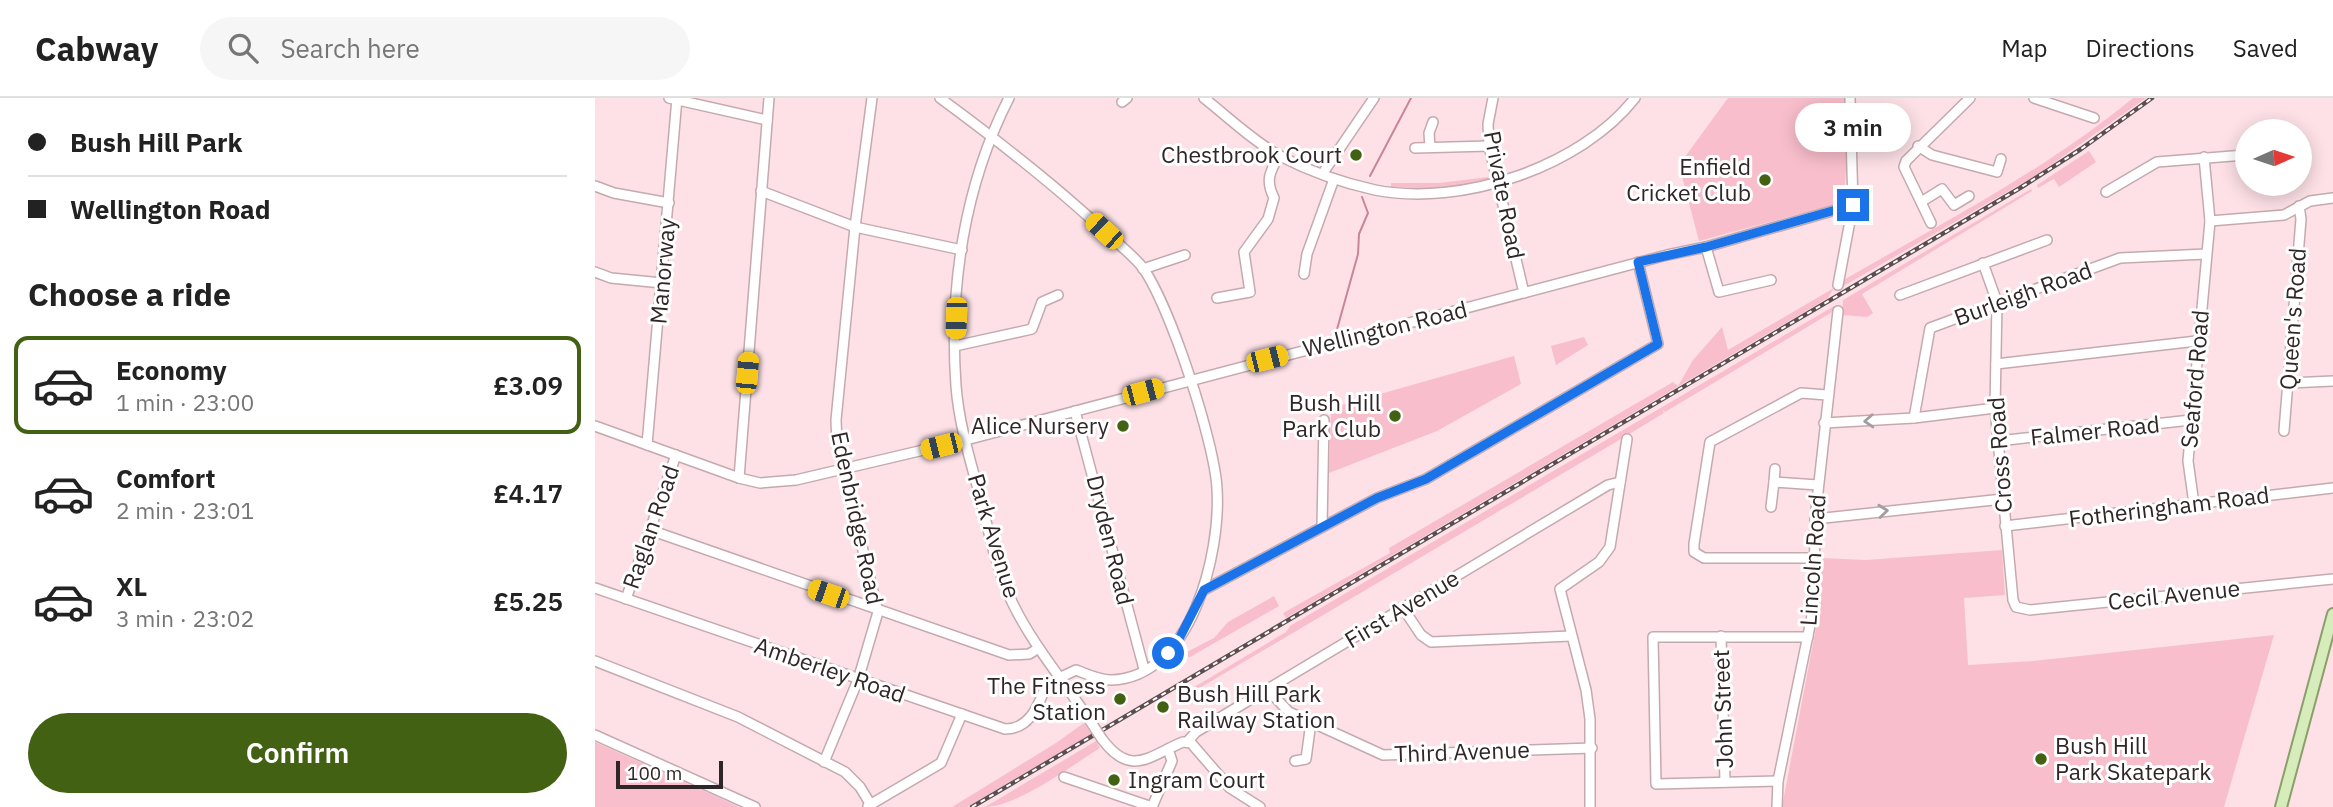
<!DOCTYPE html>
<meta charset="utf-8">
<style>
:root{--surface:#fff;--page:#f6f6f6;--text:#222;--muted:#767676;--line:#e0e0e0;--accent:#436113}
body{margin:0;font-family:"IBM Plex Sans",sans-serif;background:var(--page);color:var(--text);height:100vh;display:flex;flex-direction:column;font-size:26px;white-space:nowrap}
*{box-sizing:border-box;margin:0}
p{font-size:23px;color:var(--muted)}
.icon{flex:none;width:38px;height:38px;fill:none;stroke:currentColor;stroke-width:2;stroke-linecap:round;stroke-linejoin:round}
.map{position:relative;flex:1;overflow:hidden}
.side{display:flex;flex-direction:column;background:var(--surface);width:595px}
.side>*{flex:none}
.guide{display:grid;align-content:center;height:154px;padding:0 28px;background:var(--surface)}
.needle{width:46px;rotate:87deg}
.controls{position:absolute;left:1640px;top:21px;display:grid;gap:14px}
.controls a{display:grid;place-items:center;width:77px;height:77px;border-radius:50%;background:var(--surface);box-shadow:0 4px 18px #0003;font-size:35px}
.scale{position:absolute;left:21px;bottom:18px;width:107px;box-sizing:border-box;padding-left:7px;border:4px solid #302628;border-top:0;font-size:19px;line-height:24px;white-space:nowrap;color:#302628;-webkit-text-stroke:5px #fff;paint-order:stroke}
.end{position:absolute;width:32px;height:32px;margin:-16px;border:9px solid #1a73e8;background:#fff;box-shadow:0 0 0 4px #fff}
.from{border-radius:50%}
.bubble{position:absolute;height:49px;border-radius:24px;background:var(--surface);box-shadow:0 4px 18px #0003;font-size:23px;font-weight:600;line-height:49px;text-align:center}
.car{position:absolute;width:21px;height:42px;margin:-21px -10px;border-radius:9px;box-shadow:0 0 5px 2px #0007;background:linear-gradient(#f5c518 24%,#345 0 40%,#f5c518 0 76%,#345 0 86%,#f5c518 0)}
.guide b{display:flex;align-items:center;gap:24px;height:66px;font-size:26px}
.guide b+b{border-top:2px solid var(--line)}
.guide i{width:18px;height:18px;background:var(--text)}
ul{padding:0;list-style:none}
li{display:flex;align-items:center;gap:21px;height:98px;margin:0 14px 10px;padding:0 14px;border:4px solid transparent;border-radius:14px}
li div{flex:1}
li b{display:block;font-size:26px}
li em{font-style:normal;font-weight:600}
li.on{border-color:var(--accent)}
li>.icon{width:63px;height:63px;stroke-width:1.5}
h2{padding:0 28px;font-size:32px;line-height:84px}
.action{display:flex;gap:14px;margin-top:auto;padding:14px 28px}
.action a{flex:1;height:80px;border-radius:42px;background:var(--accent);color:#fff;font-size:28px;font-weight:600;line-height:80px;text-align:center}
header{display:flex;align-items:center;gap:42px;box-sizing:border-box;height:98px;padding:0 35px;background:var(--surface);border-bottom:2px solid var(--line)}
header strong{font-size:33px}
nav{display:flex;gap:38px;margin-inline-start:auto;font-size:24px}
.search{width:490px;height:63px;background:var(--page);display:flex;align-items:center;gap:18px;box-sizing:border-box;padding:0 24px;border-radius:38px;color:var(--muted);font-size:26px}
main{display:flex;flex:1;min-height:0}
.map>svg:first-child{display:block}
.green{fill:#f8becb}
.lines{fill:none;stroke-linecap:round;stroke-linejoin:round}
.stream{stroke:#c98696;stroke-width:2}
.minor-casing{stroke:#c4aaaf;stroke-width:12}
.major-casing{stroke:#8a9f6a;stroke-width:14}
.minor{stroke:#fff;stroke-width:9}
.major{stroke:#d6ecbb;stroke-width:10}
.rail-casing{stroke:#5b4d50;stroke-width:4.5}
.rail{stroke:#fff;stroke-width:2;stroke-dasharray:5;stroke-linecap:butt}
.minor-bridge-casing{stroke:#c4aaaf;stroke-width:12;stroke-linecap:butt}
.minor-bridge{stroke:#fff;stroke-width:9}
.oneway{stroke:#a29d9e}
.route{stroke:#1a73e8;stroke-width:9}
.poi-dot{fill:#436113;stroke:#fff;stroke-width:2.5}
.labels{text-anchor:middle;stroke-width:6;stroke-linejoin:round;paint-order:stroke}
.poi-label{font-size:23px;fill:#302628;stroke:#fff;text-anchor:end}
.street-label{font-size:23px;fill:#302628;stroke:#fff}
</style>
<header>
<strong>Cabway</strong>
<div class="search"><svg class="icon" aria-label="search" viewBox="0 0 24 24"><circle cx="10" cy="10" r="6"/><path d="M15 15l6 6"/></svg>Search here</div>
<nav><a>Map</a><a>Directions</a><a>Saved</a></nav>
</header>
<main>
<section class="side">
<div class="guide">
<b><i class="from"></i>Bush Hill Park</b>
<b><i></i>Wellington Road</b>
</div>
<h2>Choose a ride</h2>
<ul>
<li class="on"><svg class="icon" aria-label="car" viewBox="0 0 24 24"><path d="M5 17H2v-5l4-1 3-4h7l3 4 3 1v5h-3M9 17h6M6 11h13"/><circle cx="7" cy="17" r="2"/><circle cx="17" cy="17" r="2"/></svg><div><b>Economy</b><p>1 min · 23:00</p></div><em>£3.09</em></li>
<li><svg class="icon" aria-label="car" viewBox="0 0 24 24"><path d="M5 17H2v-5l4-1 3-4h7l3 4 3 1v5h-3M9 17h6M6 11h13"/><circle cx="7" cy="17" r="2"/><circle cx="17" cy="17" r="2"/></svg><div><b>Comfort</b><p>2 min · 23:01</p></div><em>£4.17</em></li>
<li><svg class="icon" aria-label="car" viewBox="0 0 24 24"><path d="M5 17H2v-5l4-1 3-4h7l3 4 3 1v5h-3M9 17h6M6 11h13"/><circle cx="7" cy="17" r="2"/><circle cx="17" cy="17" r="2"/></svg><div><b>XL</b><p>3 min · 23:02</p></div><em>£5.25</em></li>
</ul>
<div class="action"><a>Confirm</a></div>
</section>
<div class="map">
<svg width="1738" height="709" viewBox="0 0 1738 709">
<rect width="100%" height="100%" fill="#fde1e7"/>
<g class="green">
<polygon points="1133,0 1249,0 1252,56 1249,104 1104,143 1084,67"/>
<path d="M1538 0H1551L1440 78 1245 190 1247 183C1347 125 1451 72 1538 0Z"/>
<polygon points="1494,53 1501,64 1464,89 1459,81 1443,90 1442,87"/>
<polygon points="893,79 894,84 844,91 796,89 796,85 844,85"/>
<polygon points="1436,91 1437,93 1267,196 1278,215 1272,219 1247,217 1248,202"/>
<polygon points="1239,190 1233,200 691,520 688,515 795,455 794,450 1078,284 1083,288 1098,262 1127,229 1133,252"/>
<polygon points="1239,208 1239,213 1070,314 1067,311 1069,315 1026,341 608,588 598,594 596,591 691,534 695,528"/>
<polygon points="989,239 993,247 961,267 956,248"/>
<polygon points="919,258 926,286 842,333 734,375 736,310"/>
<polygon points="1407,452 1410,497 1369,500 1373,567 1438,563 1679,537 1629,709 1187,709 1226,503 1226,460 1271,462"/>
<polygon points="679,498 684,508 595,559 589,559 588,556 619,540 633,524"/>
<polygon points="489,625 497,636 372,709 357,709 461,645"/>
<path d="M501 643 505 650C476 668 422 709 390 709Z"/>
<polygon points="0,644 129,702 144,709 0,709"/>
</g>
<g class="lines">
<g class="stream">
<polyline points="775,78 816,0"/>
<polyline points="741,235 763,156 764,136 773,115 767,99"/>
</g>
<defs>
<g id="minor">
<polyline points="74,0 172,22"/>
<path d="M345 0C402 42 458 85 510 134 522 145 538 157 548 170 575 208 620 345 622 391 626 454 597 580 516 582 504 582 492 576 481 572L464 580"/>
<path d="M414 0C369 88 354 190 361 288 364 327 376 365 386 402 394 436 402 472 417 504 439 550 474 589 501 632"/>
<path d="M609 0C633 19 658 43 685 58 714 73 748 85 780 92 866 109 986 69 1040 0"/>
<polyline points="898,0 893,26 894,48 929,195"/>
<polyline points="1439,0 1499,20"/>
<polyline points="527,4 532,0"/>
<polyline points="1323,48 1337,57 1402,74 1406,61"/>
<polyline points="835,49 834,35 838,24"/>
<polyline points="820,50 894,48"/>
<polyline points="728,75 779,0"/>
<polyline points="0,88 19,95 74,105"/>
<polyline points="166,93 260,129 367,152"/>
<polyline points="1511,94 1562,64 1650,57"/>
<polyline points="1326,104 1347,91 1359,107 1374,98"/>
<polyline points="1615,123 1689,117 1715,103 1738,100"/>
<polyline points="1336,125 1309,69 1311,63 1375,0"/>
<polyline points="1111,149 1124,194 1176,182"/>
<polyline points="1388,165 1402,204 1400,310 1418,502 1421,509 1435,512 1738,481"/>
<polyline points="548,171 590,157"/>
<polyline points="0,174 16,180 67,185"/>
<polyline points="709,176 712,156 739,81"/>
<polyline points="1243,187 1258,107 1255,0"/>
<polyline points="1305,197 1452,142"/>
<path d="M622 200 655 194 649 154 673 121 679 100C670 82 675 74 684 57"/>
<polyline points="360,248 437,231 447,204 463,197"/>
<polyline points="1401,266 1602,243"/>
<polyline points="1694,285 1738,283"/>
<polyline points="480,313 549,571"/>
<polyline points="1319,320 1335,230 1525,160 1611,156"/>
<polyline points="1229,325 1319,320 1400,310"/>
<polyline points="0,328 144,380 165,385 201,382 371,342 1072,157 1111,149 1258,107"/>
<polyline points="1689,333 1706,121 1704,108"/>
<polyline points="1403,343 1596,322"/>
<polyline points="52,347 82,0"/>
<polyline points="144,380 174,0"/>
<polyline points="1179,384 1180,371"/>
<polyline points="1599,406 1593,363 1615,123 1609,59"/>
<polyline points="1176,409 1179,384 1223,387"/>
<polyline points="1220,421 1408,401"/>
<polyline points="1410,428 1738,390"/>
<polyline points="727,429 729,322"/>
<polyline points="55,432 414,557 434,556 444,550"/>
<polyline points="1220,460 1109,460 1099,454 1099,446 1115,344 1206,295 1232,297"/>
<path d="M0 490 410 631C435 631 443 608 451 588"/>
<polyline points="609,492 782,400 831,381 1063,246 1043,164"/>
<polyline points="31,501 81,357"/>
<polyline points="808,510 826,537 836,544 976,538"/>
<polyline points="1126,538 1130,684"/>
<polyline points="0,563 143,619 250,674 265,689 276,707"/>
<polyline points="673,592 694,614 788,657 997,650"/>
<polyline points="0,637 160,709"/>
<path d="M507 641C536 680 554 658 588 644L596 645 635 690 665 709"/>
<polyline points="592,644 601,634 1013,387 1025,384"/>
<polyline points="700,663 711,661 716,624"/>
<polyline points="229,664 263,582 283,514 242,346 241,322 260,129 277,0"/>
<polyline points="469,679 557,709 577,663 573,651"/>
<polyline points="1183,683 1061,686 1058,539 1213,539"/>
<polyline points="273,708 346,665 367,616"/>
<polyline points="995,709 995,621 991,592 965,491 1004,464 1015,449 1032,341"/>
<polyline points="1182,709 1183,683 1219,508 1220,421 1243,213"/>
</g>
<polyline id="major" points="1686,709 1738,516"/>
</defs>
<use href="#minor" class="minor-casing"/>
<use href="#major" class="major-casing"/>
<use href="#minor" class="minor"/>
<use href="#major" class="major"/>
<defs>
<polyline id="rail" points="377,709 1425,90 1486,51 1557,0"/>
</defs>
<use href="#rail" class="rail-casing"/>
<use href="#rail" class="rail"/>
<defs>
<polyline id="minor-bridge" points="501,632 507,641"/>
</defs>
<use href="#minor-bridge" class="minor-bridge-casing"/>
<use href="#minor-bridge" class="minor-bridge"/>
</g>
<defs><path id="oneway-chevron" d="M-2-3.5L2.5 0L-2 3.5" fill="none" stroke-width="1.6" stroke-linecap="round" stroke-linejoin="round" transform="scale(1.75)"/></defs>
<g class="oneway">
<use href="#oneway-chevron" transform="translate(1274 323) rotate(177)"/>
<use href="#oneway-chevron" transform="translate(1288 413) rotate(-6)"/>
</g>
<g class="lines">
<polyline class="route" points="573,555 584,541 609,492 782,400 831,381 1063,246 1043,164 1111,149 1258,107"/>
</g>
<g class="poi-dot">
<circle cx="761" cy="57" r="7"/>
<circle cx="1170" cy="82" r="7"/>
<circle cx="800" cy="318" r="7"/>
<circle cx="528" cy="328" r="7"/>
<circle cx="525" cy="601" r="7"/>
<circle cx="568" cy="609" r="7"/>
<circle cx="1446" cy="661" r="7"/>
<circle cx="519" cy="682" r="7"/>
</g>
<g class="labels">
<g class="poi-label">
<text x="747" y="65">Chestbrook Court</text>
<text x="1156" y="77">Enfield<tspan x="1156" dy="26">Cricket Club</tspan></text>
<text x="786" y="313">Bush Hill<tspan x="786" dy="26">Park Club</tspan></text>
<text x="514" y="336">Alice Nursery</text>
<text x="511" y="596">The Fitness<tspan x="511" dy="26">Station</tspan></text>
<text x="582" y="604" text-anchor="start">Bush Hill Park<tspan x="582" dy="26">Railway Station</tspan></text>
<text x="1460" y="656" text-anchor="start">Bush Hill<tspan x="1460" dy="26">Park Skatepark</tspan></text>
<text x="533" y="690" text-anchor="start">Ingram Court</text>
</g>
<g class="street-label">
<text transform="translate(909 97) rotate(79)" y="8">Private Road</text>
<text transform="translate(68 173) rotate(-85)" y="8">Manorway</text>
<text transform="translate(1428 196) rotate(-20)" y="8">Burleigh Road</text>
<text transform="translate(1698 221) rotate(-86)" y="8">Queen's Road</text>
<text transform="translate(790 231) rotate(-14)" y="8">Wellington Road</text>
<text transform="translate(1600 281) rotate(-85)" y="8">Seaford Road</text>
<text transform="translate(1500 333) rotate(-6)" y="8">Falmer Road</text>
<text transform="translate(1405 357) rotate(-94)" y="8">Cross Road</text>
<text transform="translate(1574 409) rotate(-7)" y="8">Fotheringham Road</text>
<text transform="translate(262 420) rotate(78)" y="8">Edenbridge Road</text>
<text transform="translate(56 429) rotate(-71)" y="8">Raglan Road</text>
<text transform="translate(399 438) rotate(73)" y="8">Park Avenue</text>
<text transform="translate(515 442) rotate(76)" y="8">Dryden Road</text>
<text transform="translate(1218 462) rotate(-86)" y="8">Lincoln Road</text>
<text transform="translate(1579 497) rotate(-6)" y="8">Cecil Avenue</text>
<text transform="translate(807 511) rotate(-31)" y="8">First Avenue</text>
<text transform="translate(235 572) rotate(19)" y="8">Amberley Road</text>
<text transform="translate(1128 611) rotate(-92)" y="8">John Street</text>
<text transform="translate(867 654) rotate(-2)" y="8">Third Avenue</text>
</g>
</g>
</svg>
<div class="controls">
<a><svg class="needle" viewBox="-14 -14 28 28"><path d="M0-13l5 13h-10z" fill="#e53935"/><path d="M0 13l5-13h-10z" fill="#767676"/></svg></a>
</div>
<div class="scale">100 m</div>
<i class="end from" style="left:573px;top:555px"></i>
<i class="end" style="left:1258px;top:107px"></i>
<div class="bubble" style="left:1200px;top:5px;width:116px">3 min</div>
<i class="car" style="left:509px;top:133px;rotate:313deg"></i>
<i class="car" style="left:361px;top:220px;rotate:182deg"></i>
<i class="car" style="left:672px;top:261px;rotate:76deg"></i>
<i class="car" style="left:152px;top:275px;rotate:5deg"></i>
<i class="car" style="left:548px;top:294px;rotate:75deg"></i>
<i class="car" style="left:346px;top:348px;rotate:256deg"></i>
<i class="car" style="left:233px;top:496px;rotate:289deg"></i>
</div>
</main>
